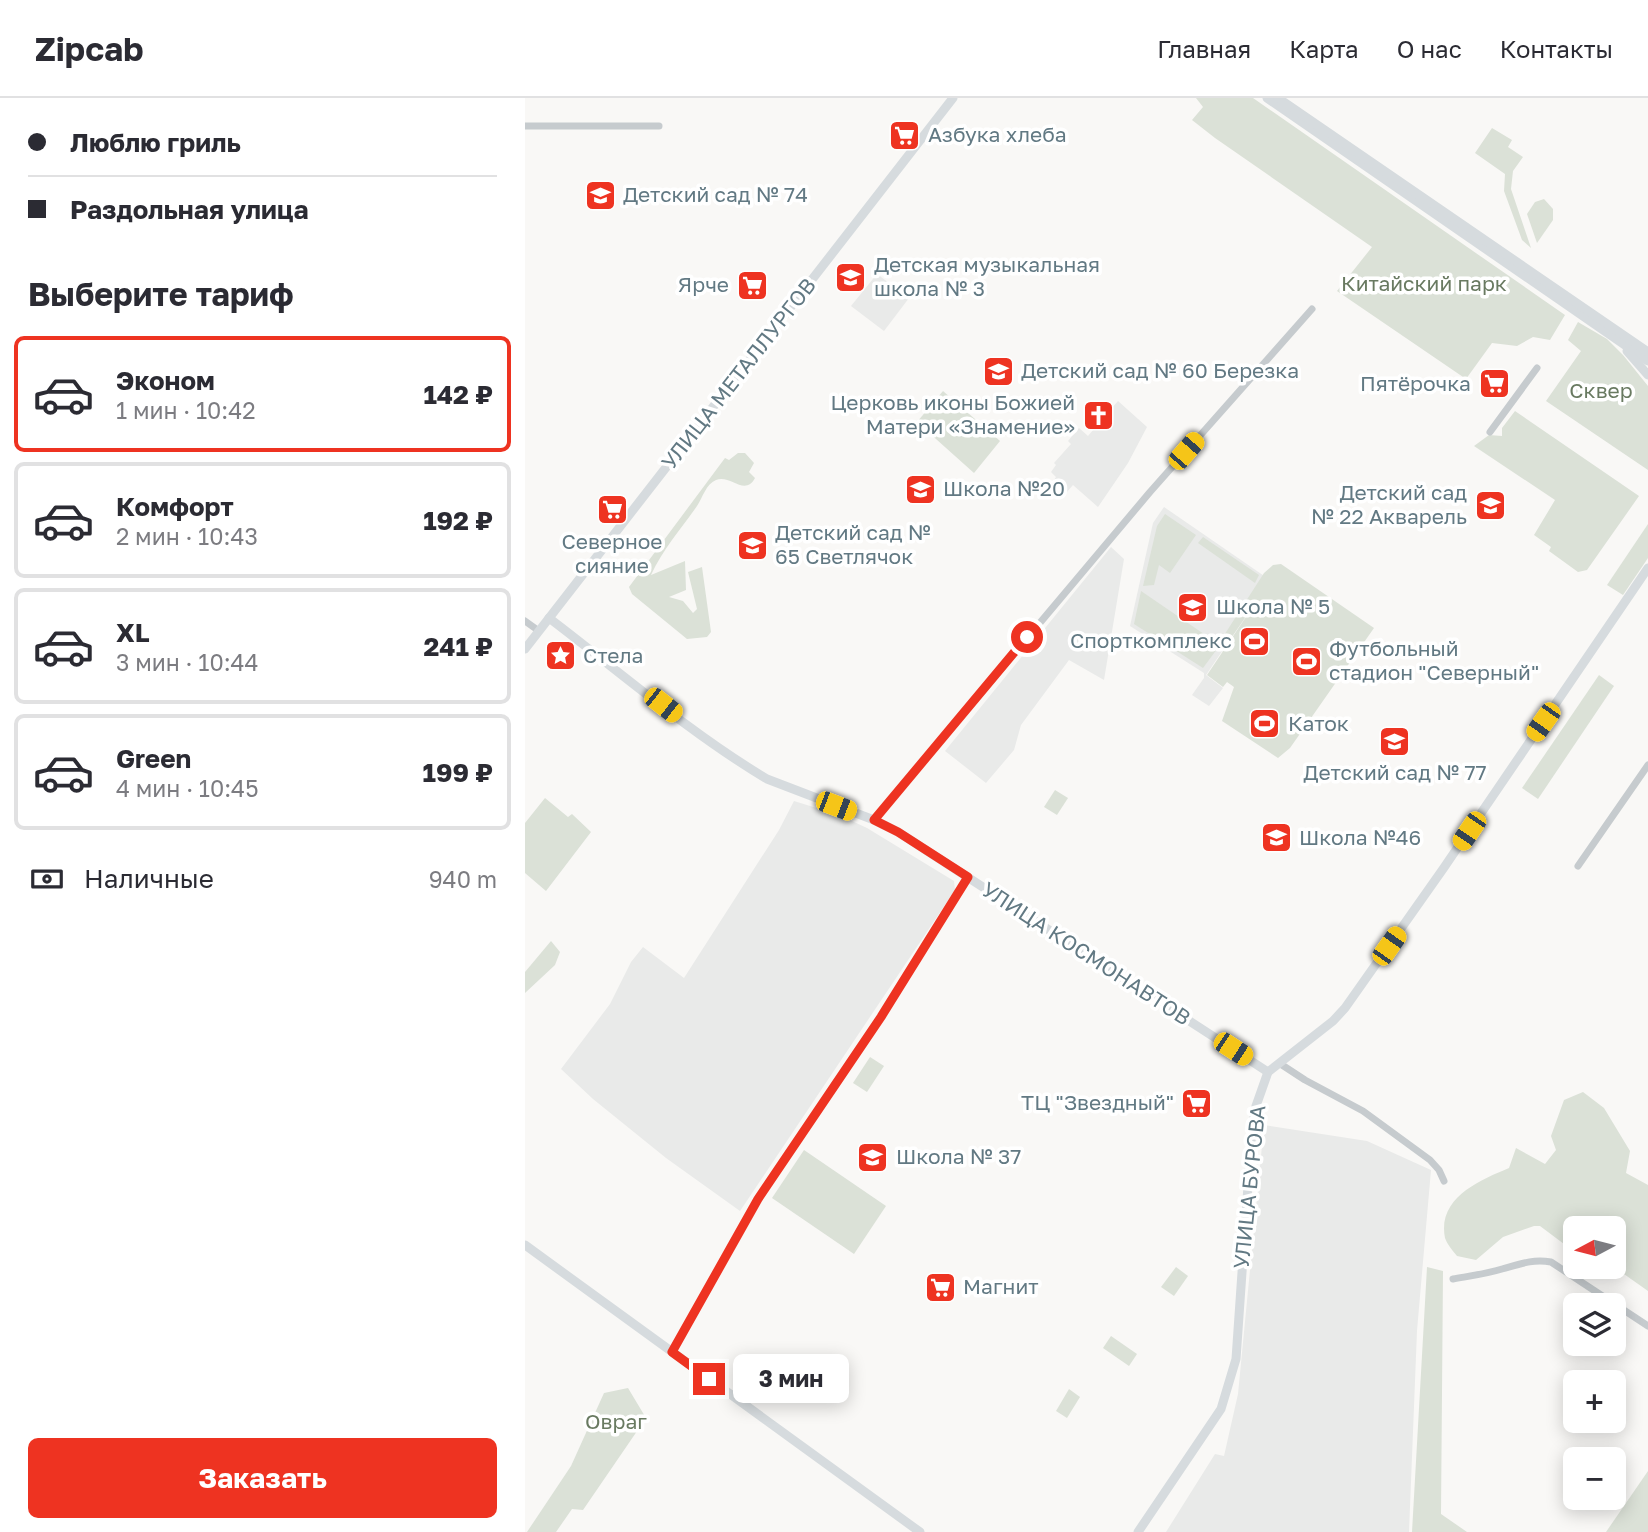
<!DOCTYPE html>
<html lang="ru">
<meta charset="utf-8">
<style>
:root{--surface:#fff;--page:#f2f2f3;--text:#2b2b33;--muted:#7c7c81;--line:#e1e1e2;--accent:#ee3321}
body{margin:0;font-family:"Golos Text",sans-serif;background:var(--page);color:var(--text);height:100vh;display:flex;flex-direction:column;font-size:26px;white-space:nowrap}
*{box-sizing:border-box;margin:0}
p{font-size:23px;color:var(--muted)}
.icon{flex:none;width:38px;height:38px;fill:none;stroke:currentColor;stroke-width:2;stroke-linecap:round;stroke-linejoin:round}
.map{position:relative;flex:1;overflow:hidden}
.details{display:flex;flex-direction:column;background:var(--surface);width:525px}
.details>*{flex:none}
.banner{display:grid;align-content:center;height:154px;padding:0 28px;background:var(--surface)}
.needle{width:46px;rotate:263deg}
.fabs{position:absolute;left:1038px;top:1118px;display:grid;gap:14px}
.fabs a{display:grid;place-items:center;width:63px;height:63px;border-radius:10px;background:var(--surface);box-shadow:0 4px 18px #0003;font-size:35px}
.end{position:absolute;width:32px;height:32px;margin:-16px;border:9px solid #ee3321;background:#fff;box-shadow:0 0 0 4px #fff}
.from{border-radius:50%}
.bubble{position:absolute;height:49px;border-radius:10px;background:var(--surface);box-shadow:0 4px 18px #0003;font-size:23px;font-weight:700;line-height:49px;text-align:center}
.car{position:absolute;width:21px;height:42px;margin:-21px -10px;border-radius:9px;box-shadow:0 0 5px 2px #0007;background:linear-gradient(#f5c518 24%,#345 0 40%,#f5c518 0 76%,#345 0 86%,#f5c518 0)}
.banner b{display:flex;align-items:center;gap:24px;height:66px;font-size:26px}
.banner b+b{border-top:2px solid var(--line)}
.banner i{width:18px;height:18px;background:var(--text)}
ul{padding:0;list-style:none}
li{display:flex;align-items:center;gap:21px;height:116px;margin:0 14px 10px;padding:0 14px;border:4px solid var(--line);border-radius:10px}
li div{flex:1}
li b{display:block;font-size:26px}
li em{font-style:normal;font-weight:700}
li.current{border-color:var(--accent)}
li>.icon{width:63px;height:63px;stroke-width:1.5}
h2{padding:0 28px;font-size:32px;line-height:84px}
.pay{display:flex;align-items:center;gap:18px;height:77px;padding:0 28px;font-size:26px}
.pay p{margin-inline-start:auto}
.button{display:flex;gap:14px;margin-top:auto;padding:14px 28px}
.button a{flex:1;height:80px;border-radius:10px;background:var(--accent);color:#fff;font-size:28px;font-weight:700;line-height:80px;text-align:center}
header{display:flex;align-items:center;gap:42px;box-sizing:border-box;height:98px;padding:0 35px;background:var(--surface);border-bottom:2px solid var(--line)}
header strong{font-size:33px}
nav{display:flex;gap:38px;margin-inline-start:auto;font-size:24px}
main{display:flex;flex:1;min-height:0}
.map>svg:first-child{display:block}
.built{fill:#e9eae9}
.green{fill:#dbe1d7}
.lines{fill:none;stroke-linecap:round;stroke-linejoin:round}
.minor{stroke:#c6cbce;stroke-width:7}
.major{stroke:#d6dbde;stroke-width:9}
.route{stroke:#ee3321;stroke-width:9}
.labels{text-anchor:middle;stroke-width:7;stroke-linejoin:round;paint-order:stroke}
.poi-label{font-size:21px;fill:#627983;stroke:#fff;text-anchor:start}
.park-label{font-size:21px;fill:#697a61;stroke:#fff}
.street-label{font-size:21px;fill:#627983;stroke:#fff}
</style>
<header>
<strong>Zipcab</strong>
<nav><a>Главная</a><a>Карта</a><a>О нас</a><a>Контакты</a></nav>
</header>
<main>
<section class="details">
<div class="banner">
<b><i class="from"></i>Люблю гриль</b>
<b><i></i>Раздольная улица</b>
</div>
<h2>Выберите тариф</h2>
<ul>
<li class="current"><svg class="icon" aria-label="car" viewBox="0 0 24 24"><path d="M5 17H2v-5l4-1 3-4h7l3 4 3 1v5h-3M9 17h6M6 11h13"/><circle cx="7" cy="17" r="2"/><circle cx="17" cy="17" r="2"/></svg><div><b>Эконом</b><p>1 мин · 10:42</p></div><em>142 ₽</em></li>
<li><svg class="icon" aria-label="car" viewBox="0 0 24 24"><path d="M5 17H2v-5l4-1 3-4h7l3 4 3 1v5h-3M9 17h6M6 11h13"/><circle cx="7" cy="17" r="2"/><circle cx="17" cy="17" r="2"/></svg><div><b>Комфорт</b><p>2 мин · 10:43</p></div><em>192 ₽</em></li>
<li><svg class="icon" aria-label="car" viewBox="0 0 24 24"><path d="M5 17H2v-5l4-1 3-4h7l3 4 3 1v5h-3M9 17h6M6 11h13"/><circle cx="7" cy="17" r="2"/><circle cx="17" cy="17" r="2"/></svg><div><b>XL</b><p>3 мин · 10:44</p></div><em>241 ₽</em></li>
<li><svg class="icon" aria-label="car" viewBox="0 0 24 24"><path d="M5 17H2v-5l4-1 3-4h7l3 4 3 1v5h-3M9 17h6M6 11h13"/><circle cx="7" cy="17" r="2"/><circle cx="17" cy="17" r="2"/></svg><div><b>Green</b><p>4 мин · 10:45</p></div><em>199 ₽</em></li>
</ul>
<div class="pay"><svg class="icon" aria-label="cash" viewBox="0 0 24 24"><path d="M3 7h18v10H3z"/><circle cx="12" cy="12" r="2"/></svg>Наличные<p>940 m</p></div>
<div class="button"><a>Заказать</a></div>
</section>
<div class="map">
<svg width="1123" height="1434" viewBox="0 0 1123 1434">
<rect width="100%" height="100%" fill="#f9f8f6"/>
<g class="built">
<polygon points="352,176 384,200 359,233 326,208"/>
<polygon points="593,303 622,329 603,365 573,409 548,387 540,396 527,385 531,379 526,374 531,367 529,365 546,346 543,343 554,330 563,338"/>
<polygon points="639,409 745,482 681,577 698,590 684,608 667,597 679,580 679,575 605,528 628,425"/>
<polygon points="586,449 599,461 579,582 544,562 496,627 489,652 461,685 420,653"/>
<polygon points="269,703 314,717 342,730 429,783 430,792 215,1113 141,1060 68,1001 36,971 85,906 106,864 118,849 159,880 254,732"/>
<polygon points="739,1027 842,1043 906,1072 892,1233 884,1434 641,1434 690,1356 699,1358 713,1296"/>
</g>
<g class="green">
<polygon points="671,0 728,0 1040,217 1025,242 1008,239 992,248 967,245 941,281 812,193 847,149 690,40 667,22 678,9"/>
<polygon points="967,30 987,42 983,49 998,59 988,73 986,91 1006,150 997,142 979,93 980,76 950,55"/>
<polygon points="1019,101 1028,111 1028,122 1012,145 1002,116 1010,104"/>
<polygon points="1053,224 1082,241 1098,257 1123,288 1123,372 1021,303 1056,253 1043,242"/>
<polygon points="418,293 475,343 449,375 392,324"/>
<polygon points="990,313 1114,398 1062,472 1053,474 1024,453 1026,449 1009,437 1030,402 949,348 964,337 977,338 977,330"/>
<path d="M213 355H220L229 365 224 374 230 380C220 399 205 376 191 382 181 386 178 399 172 408 156 431 138 451 126 477L160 463 161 492 144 499 158 503 168 515 172 511 163 474 177 469 186 534 182 539 162 541 107 496 104 489 200 360 204 362Z"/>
<polygon points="640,416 671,437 645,475 634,467 629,487 618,488 632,428"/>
<polygon points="1123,426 1123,460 1098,497 1082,487"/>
<polygon points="678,439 734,477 730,485 673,445"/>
<polygon points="756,466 849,530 765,650 753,660 697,623 709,589 702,584 698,589 682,577 733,501 702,546 696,542 739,475 748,467"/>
<polygon points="616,493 695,547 678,570 609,526"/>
<polygon points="1074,577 1089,588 1013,701 997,690"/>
<polygon points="530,692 543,700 532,717 519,709"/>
<polygon points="20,700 43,719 47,716 66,734 21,793 0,775 0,725"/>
<polygon points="26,843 35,854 30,867 0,895 0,874"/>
<polygon points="345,959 359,968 342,994 328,985"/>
<path d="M1058 994 1079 1010 1105 1053 1101 1075 1123 1087V1193L1089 1169 1088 1130H1050V1151L1043 1149 1015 1128H1009L978 1139 951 1162 932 1158C928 1153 922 1146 920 1140 912 1100 955 1082 984 1070L991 1050 1020 1066 1031 1052 1026 1038 1039 1002Z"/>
<polygon points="279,1052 361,1108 329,1156 247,1100"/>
<polygon points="651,1169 663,1178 649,1198 636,1189"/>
<polygon points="902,1169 918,1173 916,1416 942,1434 887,1434"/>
<polygon points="586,1238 612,1256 604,1268 578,1250"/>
<polygon points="103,1290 121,1320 58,1412 47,1411 31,1434 2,1434 46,1368 79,1295"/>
<polygon points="544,1291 555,1299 542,1320 531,1313"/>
<polygon points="1123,1373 1123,1434 1081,1434"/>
</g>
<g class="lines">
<g class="minor">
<polyline points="0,28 134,28"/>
<polyline points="965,334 1012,270"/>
<polyline points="0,523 14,533"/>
<polyline points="349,722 625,394 787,211"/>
<polyline points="1053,768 1123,667"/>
<polyline points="754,965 780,982 838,1013 905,1062 914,1072 919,1083"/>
<path d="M928 1181C945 1178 961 1176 977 1171 995 1166 1007 1161 1026 1164L1123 1228"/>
<polyline points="147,1254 233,1101 356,919 443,779"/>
</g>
<g class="major">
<polyline points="742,0 1123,263"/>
<polyline points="753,0 1123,254"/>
<polyline points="1102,253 1123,277"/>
<path d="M24 520C95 574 165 635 242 681L349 722 373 734 743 974"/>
<polyline points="0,551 428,0"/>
<polyline points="0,1147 395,1434"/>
<polyline points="613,1434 696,1311 711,1261 727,1030 731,1008 743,974 808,923 820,910 918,771 1123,470"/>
</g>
</g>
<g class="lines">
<polyline class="route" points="184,1281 147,1254 233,1101 356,919 443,779 373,734 349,722 502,539"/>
</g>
<defs>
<symbol id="supermarket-square" viewBox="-11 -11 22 22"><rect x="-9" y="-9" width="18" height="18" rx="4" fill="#ee3321" stroke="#fff"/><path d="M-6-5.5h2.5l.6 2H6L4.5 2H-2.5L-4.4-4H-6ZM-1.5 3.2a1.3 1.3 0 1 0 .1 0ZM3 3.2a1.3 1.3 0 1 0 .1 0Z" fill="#fff"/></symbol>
<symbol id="school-square" viewBox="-11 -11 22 22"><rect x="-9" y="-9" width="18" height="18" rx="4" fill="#ee3321" stroke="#fff"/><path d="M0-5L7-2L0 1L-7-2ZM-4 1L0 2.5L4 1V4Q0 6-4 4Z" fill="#fff"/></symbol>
<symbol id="church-square" viewBox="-11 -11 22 22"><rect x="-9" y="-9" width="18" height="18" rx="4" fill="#ee3321" stroke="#fff"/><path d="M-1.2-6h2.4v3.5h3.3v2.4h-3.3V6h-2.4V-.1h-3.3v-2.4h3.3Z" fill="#fff"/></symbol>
<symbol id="stadium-square" viewBox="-11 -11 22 22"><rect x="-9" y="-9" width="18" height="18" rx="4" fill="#ee3321" stroke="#fff"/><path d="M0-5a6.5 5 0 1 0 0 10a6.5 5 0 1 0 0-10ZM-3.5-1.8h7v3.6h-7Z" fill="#fff"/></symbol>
<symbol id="sight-square" viewBox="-11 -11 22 22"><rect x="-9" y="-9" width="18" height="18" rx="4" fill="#ee3321" stroke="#fff"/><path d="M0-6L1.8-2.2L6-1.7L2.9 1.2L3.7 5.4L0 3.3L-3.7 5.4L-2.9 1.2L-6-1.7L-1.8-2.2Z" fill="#fff"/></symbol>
</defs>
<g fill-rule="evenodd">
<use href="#supermarket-square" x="362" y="20" width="35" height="35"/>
<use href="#school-square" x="58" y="80" width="35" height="35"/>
<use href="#school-square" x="308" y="162" width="35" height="35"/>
<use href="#supermarket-square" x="210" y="170" width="35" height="35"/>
<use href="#school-square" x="456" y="256" width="35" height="35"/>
<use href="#supermarket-square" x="952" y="268" width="35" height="35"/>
<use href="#church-square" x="556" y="300" width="35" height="35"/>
<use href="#school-square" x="378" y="374" width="35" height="35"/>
<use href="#school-square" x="948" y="390" width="35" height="35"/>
<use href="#supermarket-square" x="70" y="394" width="35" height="35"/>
<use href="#school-square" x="210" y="430" width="35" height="35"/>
<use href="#school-square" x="650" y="492" width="35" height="35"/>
<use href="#stadium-square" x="712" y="526" width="35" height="35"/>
<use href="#sight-square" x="18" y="540" width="35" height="35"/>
<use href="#stadium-square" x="764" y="546" width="35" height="35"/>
<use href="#stadium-square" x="722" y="608" width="35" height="35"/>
<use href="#school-square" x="852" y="626" width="35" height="35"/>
<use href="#school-square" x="734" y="722" width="35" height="35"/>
<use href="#supermarket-square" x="654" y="988" width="35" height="35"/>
<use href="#school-square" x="330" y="1042" width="35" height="35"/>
<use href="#supermarket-square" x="398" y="1172" width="35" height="35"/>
</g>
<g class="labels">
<g class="poi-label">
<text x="403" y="44">Азбука хлеба</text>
<text x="98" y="104">Детский сад № 74</text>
<text x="349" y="174">Детская музыкальная<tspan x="349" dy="24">школа № 3</tspan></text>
<text x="204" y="194" text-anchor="end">Ярче</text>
<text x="496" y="280">Детский сад № 60 Березка</text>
<text x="946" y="293" text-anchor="end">Пятёрочка</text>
<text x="550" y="312" text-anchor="end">Церковь иконы Божией<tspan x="550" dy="24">Матери «Знамение»</tspan></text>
<text x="418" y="398">Школа №20</text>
<text x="942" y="402" text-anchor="end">Детский сад<tspan x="942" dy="24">№ 22 Акварель</tspan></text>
<text x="250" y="442">Детский сад №<tspan x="250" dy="24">65 Светлячок</tspan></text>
<text x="87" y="451" text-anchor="middle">Северное<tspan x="87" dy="24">сияние</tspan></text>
<text x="691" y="516">Школа № 5</text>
<text x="707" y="550" text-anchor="end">Спорткомплекс</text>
<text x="804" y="558">Футбольный<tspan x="804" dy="24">стадион "Северный"</tspan></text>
<text x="58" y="565">Стела</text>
<text x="763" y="633">Каток</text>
<text x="870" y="682" text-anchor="middle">Детский сад № 77</text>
<text x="774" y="747">Школа №46</text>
<text x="649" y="1012" text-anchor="end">ТЦ "Звездный"</text>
<text x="371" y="1066">Школа № 37</text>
<text x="438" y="1196">Магнит</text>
</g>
<g class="park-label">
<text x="899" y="193">Китайский парк</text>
<text x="1076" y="300">Сквер</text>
<text x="91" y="1331">Овраг</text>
</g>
<g class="street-label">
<text transform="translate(214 276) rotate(-52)" y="7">УЛИЦА МЕТАЛЛУРГОВ</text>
<text transform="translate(561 856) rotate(33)" y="7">УЛИЦА КОСМОНАВТОВ</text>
<text transform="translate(725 1089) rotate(-84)" y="7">УЛИЦА БУРОВА</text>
</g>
</g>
</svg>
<div class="fabs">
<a><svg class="needle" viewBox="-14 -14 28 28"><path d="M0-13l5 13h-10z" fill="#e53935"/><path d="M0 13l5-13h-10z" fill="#7c7c81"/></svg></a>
<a><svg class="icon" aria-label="layers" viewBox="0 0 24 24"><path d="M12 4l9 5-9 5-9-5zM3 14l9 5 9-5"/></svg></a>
<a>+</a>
<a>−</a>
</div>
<i class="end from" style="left:502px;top:539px"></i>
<i class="end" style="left:184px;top:1281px"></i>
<div class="bubble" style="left:208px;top:1256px;width:116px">3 мин</div>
<i class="car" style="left:661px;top:353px;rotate:41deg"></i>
<i class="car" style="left:138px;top:607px;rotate:128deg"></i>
<i class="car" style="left:1018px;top:624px;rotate:215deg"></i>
<i class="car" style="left:311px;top:708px;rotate:111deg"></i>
<i class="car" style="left:944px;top:733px;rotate:214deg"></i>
<i class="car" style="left:864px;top:848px;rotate:35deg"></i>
<i class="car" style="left:708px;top:951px;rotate:123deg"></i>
</div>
</main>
